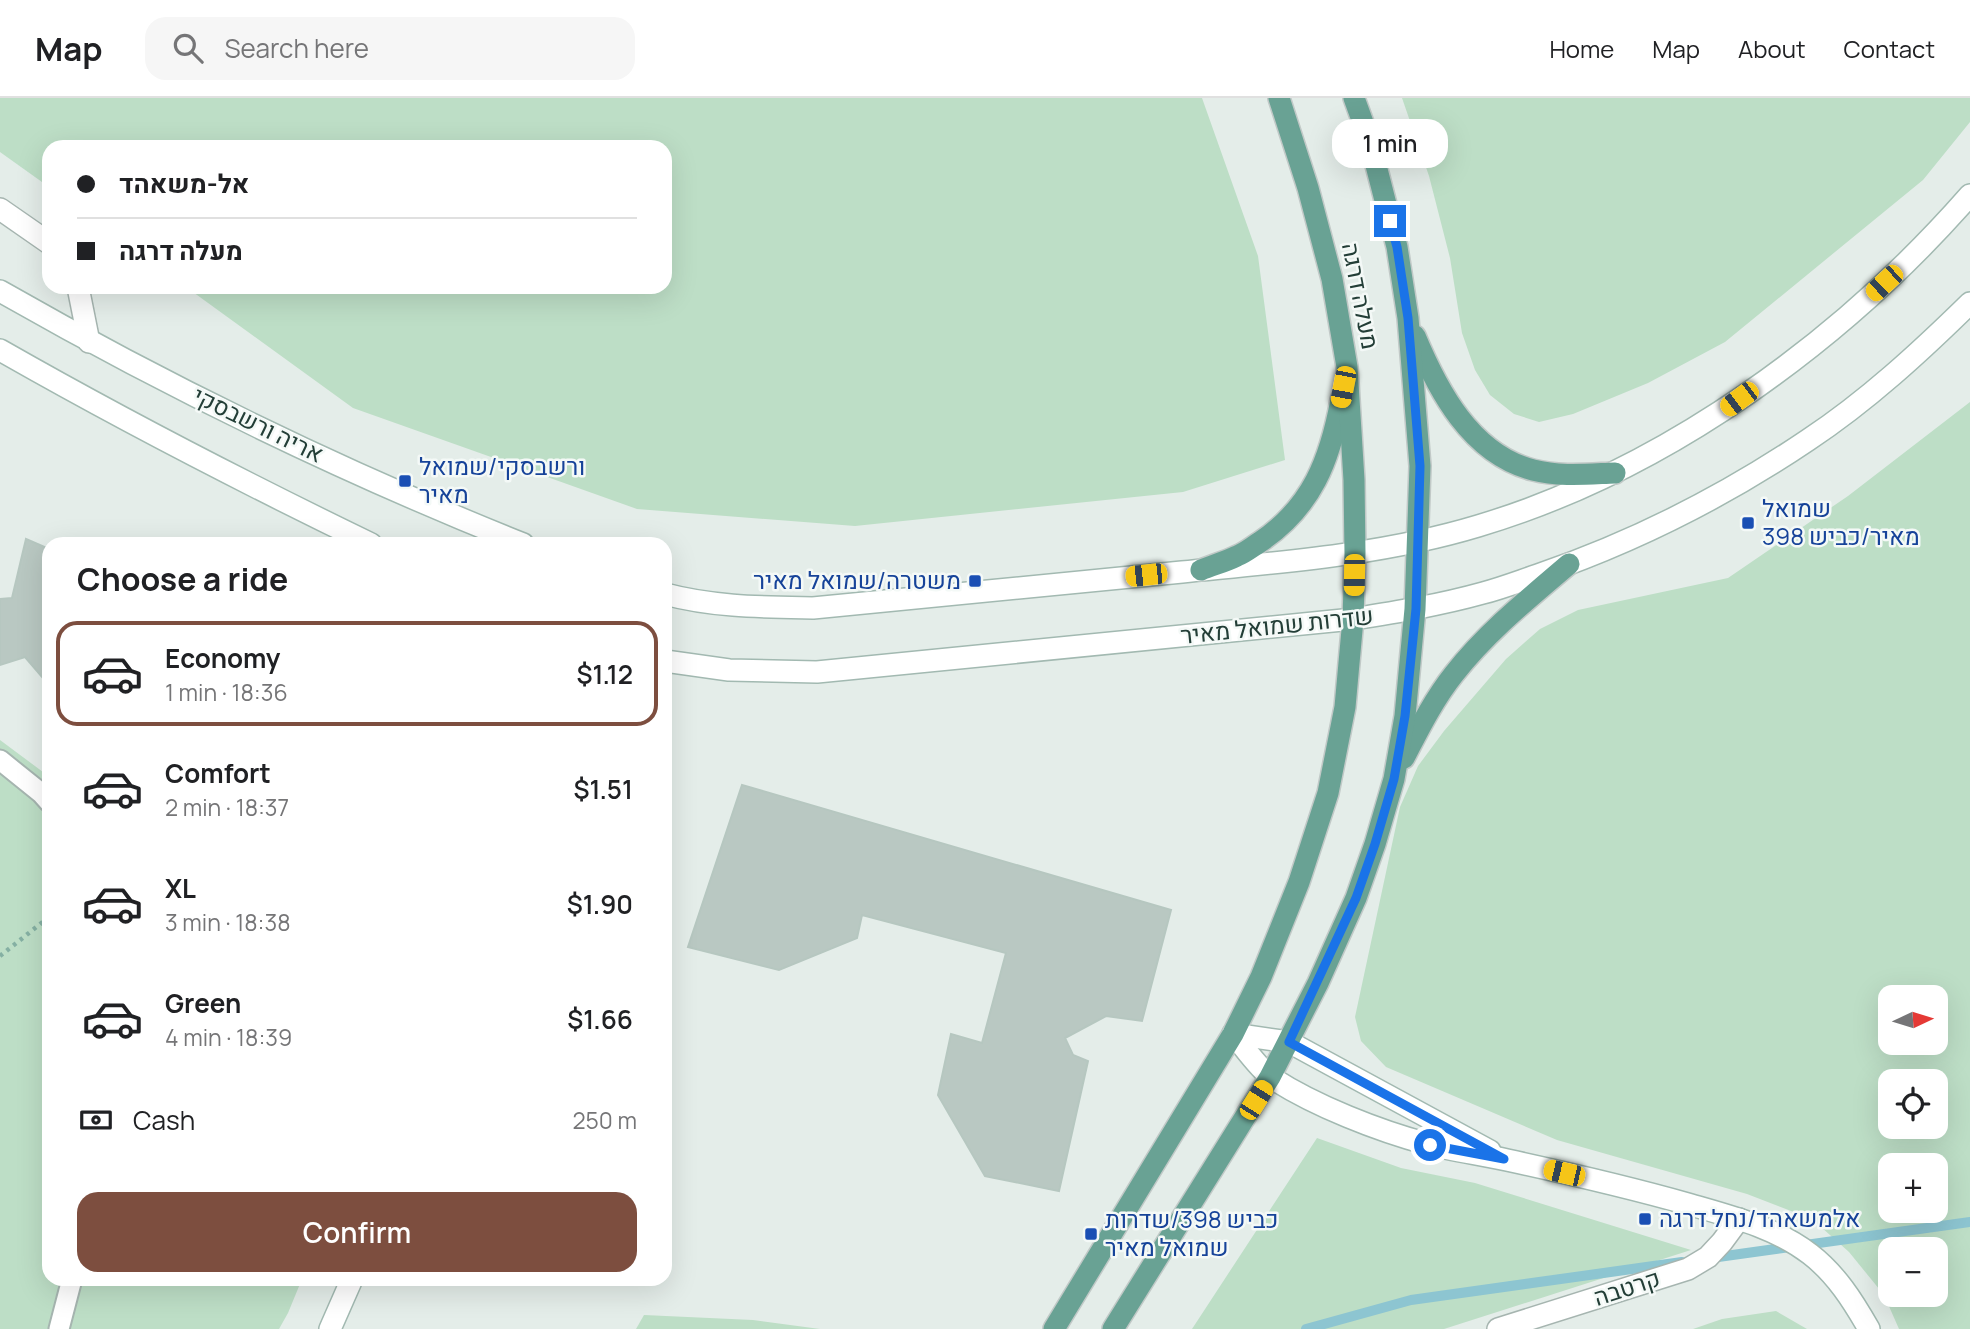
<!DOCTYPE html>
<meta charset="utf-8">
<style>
:root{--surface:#fff;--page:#f6f6f6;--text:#202124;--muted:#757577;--line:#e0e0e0;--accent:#7d4e3f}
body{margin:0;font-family:Manrope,Heebo,sans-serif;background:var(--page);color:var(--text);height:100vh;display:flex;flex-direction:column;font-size:26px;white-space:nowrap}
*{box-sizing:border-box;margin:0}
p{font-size:23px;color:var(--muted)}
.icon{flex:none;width:38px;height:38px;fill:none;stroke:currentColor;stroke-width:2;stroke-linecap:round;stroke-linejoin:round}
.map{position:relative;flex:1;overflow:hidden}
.sheet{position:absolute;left:42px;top:439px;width:630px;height:749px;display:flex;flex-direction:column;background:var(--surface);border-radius:21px;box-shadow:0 7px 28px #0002}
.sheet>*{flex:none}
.guide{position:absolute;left:42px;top:42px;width:630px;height:154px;border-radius:21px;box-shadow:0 7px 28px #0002;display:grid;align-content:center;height:154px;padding:0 35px;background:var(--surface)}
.needle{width:46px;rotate:86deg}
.buttons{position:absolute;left:1878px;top:887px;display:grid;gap:14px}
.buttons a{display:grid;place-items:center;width:70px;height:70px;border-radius:14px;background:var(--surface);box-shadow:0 7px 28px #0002;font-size:35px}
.end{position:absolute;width:32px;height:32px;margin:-16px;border:9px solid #1a73e8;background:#fff;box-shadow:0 0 0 4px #fff}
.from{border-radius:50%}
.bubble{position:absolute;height:49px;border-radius:21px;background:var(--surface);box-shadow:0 7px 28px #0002;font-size:23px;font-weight:600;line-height:49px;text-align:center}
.car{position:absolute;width:21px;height:42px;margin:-21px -10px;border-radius:9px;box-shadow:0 0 5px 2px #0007;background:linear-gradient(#f5c518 24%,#345 0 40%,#f5c518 0 76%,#345 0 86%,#f5c518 0)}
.guide b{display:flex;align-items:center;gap:24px;height:66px;font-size:26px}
.guide b+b{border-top:2px solid var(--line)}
.guide i{width:18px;height:18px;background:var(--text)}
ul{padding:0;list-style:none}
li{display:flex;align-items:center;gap:21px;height:105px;margin:0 14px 10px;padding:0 21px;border:4px solid transparent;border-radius:21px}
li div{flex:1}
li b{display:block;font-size:26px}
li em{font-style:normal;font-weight:600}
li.selected{border-color:var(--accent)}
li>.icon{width:63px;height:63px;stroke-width:1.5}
h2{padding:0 35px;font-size:32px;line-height:84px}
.pay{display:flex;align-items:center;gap:18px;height:77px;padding:0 35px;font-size:26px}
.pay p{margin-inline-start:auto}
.action{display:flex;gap:14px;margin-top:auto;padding:14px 35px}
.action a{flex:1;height:80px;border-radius:21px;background:var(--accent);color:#fff;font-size:28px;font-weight:600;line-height:80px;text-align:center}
header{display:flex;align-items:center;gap:42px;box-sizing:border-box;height:98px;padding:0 35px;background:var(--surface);border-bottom:2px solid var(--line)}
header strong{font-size:33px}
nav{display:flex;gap:38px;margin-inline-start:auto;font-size:24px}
.search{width:490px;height:63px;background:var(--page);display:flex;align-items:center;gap:18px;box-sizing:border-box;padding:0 24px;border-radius:21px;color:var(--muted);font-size:26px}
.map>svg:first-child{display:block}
.green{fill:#bddec6;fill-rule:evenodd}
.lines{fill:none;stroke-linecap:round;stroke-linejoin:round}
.stream{stroke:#8dc5d1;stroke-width:10}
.building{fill:#b9c8c2;stroke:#b6c7c0;stroke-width:2}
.lane-casing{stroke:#a6b5b0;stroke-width:23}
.street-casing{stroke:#a6b5b0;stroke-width:24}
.secondary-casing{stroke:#a2b9b1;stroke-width:24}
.primary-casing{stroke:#c1c9c7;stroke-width:24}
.path{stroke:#85b0a3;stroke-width:4.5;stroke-dasharray:3.5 5;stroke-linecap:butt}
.lane{stroke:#fff;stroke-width:19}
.street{stroke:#fff;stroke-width:21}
.secondary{stroke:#fff;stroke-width:21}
.primary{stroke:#69a294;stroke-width:21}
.route{stroke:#1a73e8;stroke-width:9}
.transit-dot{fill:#1a4fb4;stroke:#f4f9f7;stroke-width:2.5}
.labels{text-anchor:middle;stroke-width:5;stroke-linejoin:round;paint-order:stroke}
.street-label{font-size:24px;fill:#233e37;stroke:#f4f9f7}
.transit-label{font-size:24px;fill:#164399;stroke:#f4f9f7;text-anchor:start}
</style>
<header>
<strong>Map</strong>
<div class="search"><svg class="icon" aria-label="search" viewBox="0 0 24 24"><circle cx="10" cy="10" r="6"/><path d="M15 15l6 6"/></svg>Search here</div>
<nav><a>Home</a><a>Map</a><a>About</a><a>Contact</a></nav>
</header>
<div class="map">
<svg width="1970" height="1231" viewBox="0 0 1970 1231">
<rect width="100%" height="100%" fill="#e4ede9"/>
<g class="green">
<polygon points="0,0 1202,0 1258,158 1285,362 1183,394 855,428 637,411 353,310 186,189 665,189 665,49 49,49 49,89 0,54"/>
<polygon points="1402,0 1970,0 1970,24 1923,82 1725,244 1648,285 1573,316 1539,324 1514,316 1490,297 1475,272 1462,235 1450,160 1429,78"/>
<path d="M1970 304V1231H1899L1884 1197 1849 1154 1812 1121 1747 1096 1557 1042 1386 969 1361 943 1355 919 1400 709 1418 668 1444 633 1506 561 1540 531 1578 512 1728 480 1848 398ZM1890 900H1936V945H1890ZM1890 984H1936V1029H1890ZM1890 1068H1936V1113H1890ZM1890 1152H1936V1197H1890Z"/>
<polygon points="0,642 47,677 49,676 49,1181 302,1181 288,1215 279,1231 0,1231"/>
<polygon points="1317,1040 1401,1070 1475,1085 1691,1152 1444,1231 1192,1231"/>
<polygon points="1776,1213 1807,1231 1693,1231 1722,1221"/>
<polygon points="644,1217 753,1222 820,1231 636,1231"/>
</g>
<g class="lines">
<g class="stream">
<polyline points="1711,1160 1970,1124"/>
<polyline points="1306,1231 1411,1202 1682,1164"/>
</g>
</g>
<g class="building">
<polygon points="26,441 49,451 49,587 25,559 0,567 0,501 12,500"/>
<polygon points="742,687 1171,812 1142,923 1106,918 1065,940 1073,957 1088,963 1059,1093 985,1078 938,997 951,936 982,945 1006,855 862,817 857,840 779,872 688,849"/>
</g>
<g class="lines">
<defs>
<g id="lane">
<polyline points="0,662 41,695 49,704"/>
<polyline points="59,1231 72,1181"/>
</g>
<g id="street">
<polyline points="0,111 49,145"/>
<polyline points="78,189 89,244"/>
<polyline points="1498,1231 1688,1171 1708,1159 1722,1144 1739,1121"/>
</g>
<g id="secondary">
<path d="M0 193C168 289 343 374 523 446"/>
<path d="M0 252C121 321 245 385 371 446"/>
<path d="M665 496C713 509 763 509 813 510 936 498 1059 486 1182 474 1281 464 1382 457 1478 428 1666 372 1842 243 1970 97"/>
<path d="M665 563 729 572 817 574 1353 521C1397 514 1440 507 1483 495 1502 490 1520 483 1538 477 1634 444 1725 398 1808 342 1867 303 1920 254 1970 205"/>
<path d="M1233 936C1244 949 1259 971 1272 980 1315 1008 1379 1033 1428 1046 1454 1053 1481 1056 1507 1062 1567 1075 1628 1089 1688 1106 1729 1118 1775 1129 1810 1156 1836 1176 1853 1203 1869 1231"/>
<polyline points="1233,936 1289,944 1490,1053"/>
<polyline points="330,1231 352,1181"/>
</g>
<g id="primary">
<path d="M1415 238C1438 293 1471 356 1533 372 1560 379 1588 376 1615 375"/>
<path d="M1201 472C1213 467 1225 464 1237 458 1245 455 1252 449 1260 444 1312 409 1330 362 1341 302"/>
<path d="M1404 660C1419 631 1434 601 1454 576 1487 534 1528 501 1569 466"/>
<polyline points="1054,1231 1233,936 1261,879 1299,784 1328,695 1345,609 1353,521 1355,455 1354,382 1347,269 1332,181 1308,90 1279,0"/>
<polyline points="1113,1231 1270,979 1318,885 1356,800 1375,746 1394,681 1405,618 1415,511 1420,368 1408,220 1397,149 1370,44 1354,0"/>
</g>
</defs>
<use href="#lane" class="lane-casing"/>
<use href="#street" class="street-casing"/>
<use href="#secondary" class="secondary-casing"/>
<use href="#primary" class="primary-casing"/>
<polyline class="path" points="0,858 49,819"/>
<use href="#lane" class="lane"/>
<use href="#street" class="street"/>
<use href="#secondary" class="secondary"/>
<use href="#primary" class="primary"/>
</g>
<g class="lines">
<polyline class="route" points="1390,123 1397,149 1408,220 1420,368 1416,511 1405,618 1394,681 1375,746 1356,800 1289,944 1504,1061 1430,1047"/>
</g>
<g class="transit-dot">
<rect x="398" y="376" width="14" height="14" rx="3.5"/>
<rect x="1741" y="418" width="14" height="14" rx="3.5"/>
<rect x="968" y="476" width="14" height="14" rx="3.5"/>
<rect x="1638" y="1114" width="14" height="14" rx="3.5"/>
<rect x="1084" y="1129" width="14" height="14" rx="3.5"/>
</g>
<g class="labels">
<g class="street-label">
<text transform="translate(1360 198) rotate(79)" y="8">מעלה דרגה</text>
<text transform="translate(258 327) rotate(26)" y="8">אריה ורשבסקי</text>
<text transform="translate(1277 528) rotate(-6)" y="8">שדרות שמואל מאיר</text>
<text transform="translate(1627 1190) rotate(-18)" y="8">קרטבה</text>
</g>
<g class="transit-label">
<text x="419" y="377">ורשבסקי/שמואל<tspan x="419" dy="28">מאיר</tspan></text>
<text x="1762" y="419">שמואל<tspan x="1762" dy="28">מאיר/כביש 398</tspan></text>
<text x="961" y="491" text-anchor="end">משטרה/שמואל מאיר</text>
<text x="1659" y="1129">אלמשאהד/נחל דרגה</text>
<text x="1105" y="1130">כביש 398/שדרות<tspan x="1105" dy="28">שמואל מאיר</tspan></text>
</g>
</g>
</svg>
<div class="buttons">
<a><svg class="needle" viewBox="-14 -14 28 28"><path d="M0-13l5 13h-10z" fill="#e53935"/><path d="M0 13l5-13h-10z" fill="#757577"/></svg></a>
<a><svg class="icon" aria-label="locate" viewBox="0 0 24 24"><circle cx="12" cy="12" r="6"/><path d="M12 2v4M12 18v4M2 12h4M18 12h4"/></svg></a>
<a>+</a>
<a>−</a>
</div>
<i class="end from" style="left:1430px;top:1047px"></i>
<i class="end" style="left:1390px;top:123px"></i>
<div class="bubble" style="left:1332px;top:21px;width:116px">1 min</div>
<i class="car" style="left:1884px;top:185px;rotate:227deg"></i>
<i class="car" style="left:1343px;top:289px;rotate:191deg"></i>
<i class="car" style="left:1739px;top:301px;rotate:233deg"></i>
<i class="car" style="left:1146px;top:477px;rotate:264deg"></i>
<i class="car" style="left:1354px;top:477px;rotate:181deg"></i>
<i class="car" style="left:1256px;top:1002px;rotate:32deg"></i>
<i class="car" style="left:1564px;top:1075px;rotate:283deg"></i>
<div class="guide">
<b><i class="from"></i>אל-משאהד</b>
<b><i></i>מעלה דרגה</b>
</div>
<section class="sheet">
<h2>Choose a ride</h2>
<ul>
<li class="selected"><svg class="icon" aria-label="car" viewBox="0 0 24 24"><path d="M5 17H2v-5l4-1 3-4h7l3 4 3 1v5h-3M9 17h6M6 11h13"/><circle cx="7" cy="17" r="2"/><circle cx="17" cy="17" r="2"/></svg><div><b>Economy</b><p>1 min · 18:36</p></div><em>$1.12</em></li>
<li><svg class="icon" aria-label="car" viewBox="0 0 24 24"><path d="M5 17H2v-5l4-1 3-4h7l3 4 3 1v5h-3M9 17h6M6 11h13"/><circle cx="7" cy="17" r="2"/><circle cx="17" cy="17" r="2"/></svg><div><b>Comfort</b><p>2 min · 18:37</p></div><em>$1.51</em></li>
<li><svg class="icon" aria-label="car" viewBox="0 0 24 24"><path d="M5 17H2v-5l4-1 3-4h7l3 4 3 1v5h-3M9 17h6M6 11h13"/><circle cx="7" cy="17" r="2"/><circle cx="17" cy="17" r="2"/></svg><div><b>XL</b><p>3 min · 18:38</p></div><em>$1.90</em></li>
<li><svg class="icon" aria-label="car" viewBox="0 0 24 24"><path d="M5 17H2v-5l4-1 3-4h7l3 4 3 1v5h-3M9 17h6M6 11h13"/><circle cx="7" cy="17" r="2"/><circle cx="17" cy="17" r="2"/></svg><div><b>Green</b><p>4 min · 18:39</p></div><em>$1.66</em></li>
</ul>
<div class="pay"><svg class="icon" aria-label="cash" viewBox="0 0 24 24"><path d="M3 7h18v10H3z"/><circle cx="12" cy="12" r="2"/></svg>Cash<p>250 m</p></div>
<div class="action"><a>Confirm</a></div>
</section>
</div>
